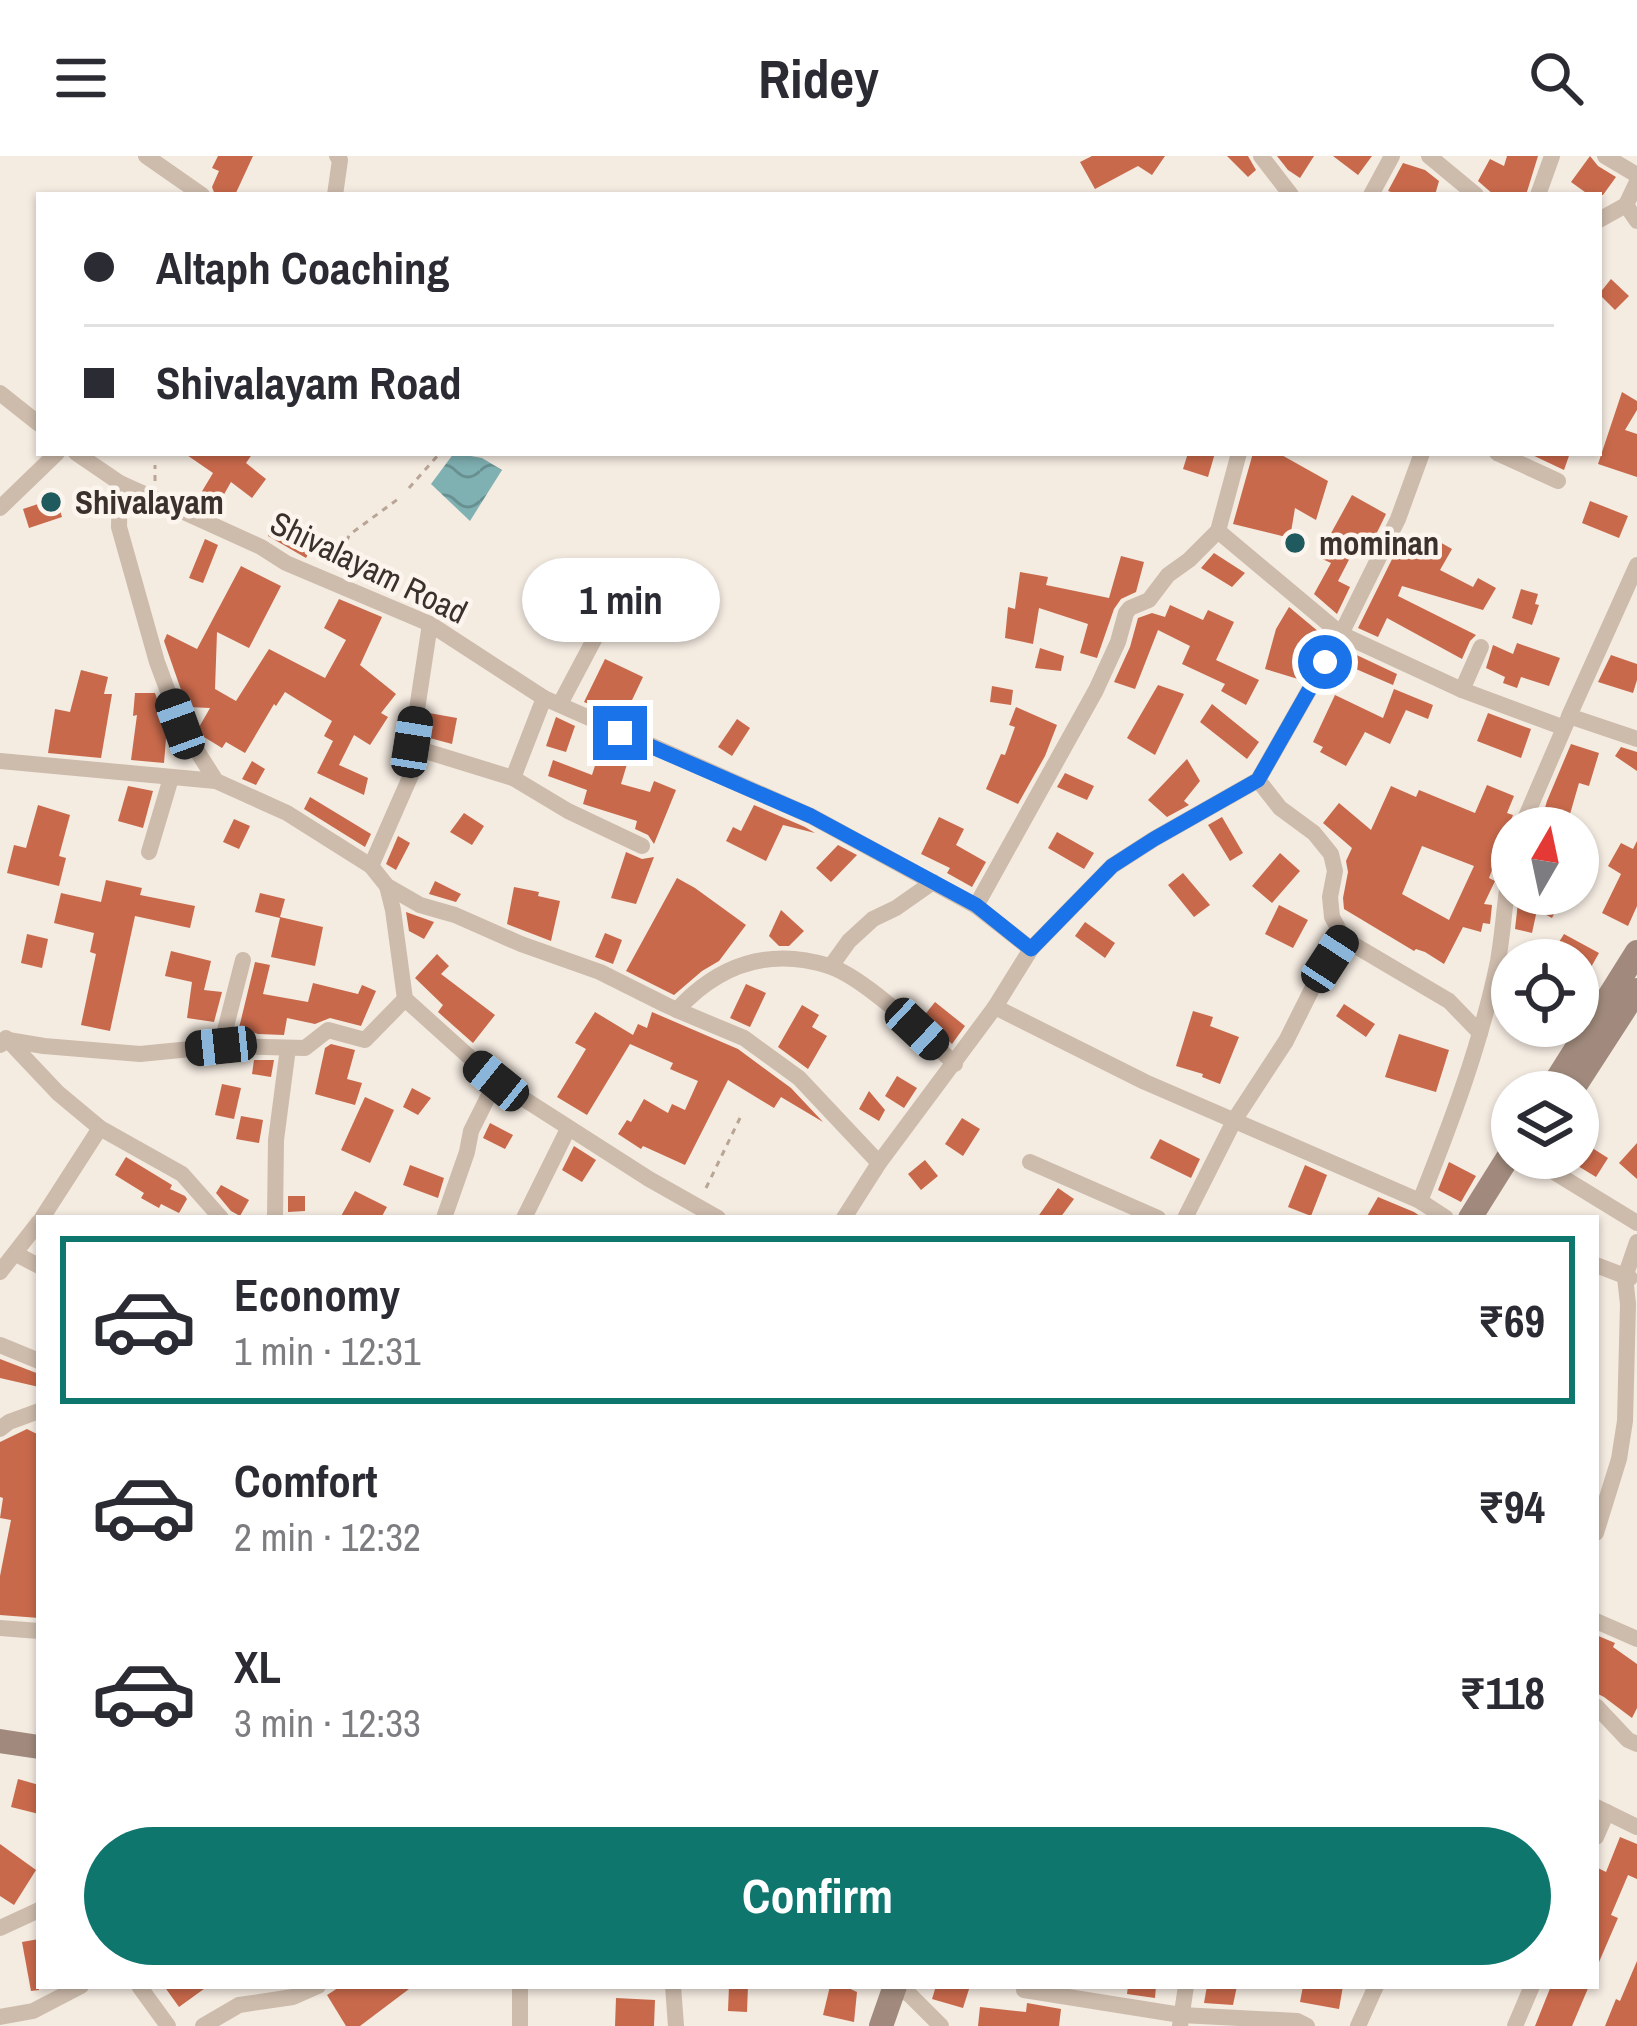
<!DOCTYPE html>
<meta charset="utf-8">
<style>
:root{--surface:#fff;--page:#f7f7f7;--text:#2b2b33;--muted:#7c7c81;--line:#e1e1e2;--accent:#0f766e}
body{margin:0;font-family:"Archivo Narrow",sans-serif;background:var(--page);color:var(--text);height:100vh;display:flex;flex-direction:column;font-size:45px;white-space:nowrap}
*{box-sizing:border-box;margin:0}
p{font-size:39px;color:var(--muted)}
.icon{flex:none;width:66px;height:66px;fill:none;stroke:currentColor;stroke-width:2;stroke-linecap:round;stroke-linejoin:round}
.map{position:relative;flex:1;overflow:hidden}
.drawer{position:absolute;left:36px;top:1059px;width:1563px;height:774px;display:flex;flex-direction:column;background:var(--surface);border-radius:0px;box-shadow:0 3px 9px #0004}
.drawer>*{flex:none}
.top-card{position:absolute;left:36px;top:36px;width:1566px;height:264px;border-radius:0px;box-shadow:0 3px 9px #0004;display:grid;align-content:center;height:264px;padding:0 48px;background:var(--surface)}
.needle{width:78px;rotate:9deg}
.controls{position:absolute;left:1491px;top:651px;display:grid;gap:24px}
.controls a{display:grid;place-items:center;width:108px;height:108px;border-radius:50%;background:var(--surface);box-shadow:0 3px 9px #0004;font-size:60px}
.end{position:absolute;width:54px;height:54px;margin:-27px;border:15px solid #1a73e8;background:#fff;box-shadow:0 0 0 6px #fff}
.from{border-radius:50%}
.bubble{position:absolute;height:84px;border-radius:42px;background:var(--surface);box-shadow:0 3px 9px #0004;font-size:39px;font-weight:700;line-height:84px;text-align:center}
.car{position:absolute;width:36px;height:72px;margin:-36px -18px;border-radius:15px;box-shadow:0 0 9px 3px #0007;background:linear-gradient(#222 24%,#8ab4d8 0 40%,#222 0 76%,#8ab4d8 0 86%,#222 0)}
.top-card b{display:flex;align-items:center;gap:42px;height:114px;font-size:45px}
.top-card b+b{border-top:3px solid var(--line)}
.top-card i{width:30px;height:30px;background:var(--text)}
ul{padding:21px 0 0;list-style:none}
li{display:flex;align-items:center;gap:36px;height:168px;margin:0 24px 18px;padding:0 24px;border:6px solid transparent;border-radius:0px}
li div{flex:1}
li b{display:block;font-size:45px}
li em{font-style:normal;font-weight:700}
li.active{border-color:var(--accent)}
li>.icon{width:108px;height:108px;stroke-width:1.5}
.button{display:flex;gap:24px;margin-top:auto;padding:24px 48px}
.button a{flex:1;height:138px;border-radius:72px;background:var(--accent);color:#fff;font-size:48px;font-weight:700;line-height:138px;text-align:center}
header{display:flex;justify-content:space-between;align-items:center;height:156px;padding:0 48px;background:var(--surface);font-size:54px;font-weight:700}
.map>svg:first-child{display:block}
.water{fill:url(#water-waves)}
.building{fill:#c8694b;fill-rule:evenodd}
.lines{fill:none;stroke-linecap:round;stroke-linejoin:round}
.path{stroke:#b9a596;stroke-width:3;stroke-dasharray:6 6;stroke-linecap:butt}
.street{stroke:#cdbbac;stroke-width:16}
.secondary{stroke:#a18a7d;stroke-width:24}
.route{stroke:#1a73e8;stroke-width:15}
.poi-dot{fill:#1f5a5e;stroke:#fbf5ee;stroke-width:4.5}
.labels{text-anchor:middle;stroke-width:9;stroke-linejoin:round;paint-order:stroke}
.poi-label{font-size:33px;font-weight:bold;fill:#3b302b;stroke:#fbf5ee;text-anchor:start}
.street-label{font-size:33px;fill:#3b302b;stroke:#fbf5ee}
</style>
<header><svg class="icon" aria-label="menu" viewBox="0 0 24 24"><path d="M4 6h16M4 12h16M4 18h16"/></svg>Ridey<svg class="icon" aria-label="search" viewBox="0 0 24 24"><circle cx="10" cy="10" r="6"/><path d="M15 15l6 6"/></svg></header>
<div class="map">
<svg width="1637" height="1870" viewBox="0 0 1637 1870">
<defs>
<pattern id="water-waves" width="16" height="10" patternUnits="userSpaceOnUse" patternTransform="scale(3)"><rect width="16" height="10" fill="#7fb0b2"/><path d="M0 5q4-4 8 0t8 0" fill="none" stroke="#699091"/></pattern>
</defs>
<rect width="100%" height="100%" fill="#f4ebe1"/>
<polygon class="water" points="454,297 482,302 502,314 470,365 431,328"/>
<g class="building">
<polygon points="218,0 253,0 235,39 215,39 212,31 219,15 212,12"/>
<polygon points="1092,0 1165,0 1152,19 1138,10 1095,33 1080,6"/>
<polygon points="1227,0 1248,0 1256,14 1248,21"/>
<polygon points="1277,0 1314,0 1300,22 1288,14"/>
<polygon points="1333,0 1372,0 1358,19"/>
<polygon points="1507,0 1538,0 1526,39 1494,39 1478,25 1490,3 1504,10"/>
<polygon points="1590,0 1598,10 1616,21 1603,39 1589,39 1571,26"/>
<polygon points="1403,7 1425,14 1439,25 1435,39 1400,39 1388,35"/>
<polygon points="1611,123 1629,140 1615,154 1599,138"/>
<polygon points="1622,236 1637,245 1637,254 1625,274 1637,278 1637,321 1598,308"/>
<polygon points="184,297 253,297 246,307 266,323 252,342 231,326 214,356 195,347 213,317"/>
<polygon points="1188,297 1215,297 1208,321 1183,313"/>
<polygon points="1253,297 1278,297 1328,325 1316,364 1295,352 1290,382 1233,368"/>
<polygon points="1528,297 1570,297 1564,314"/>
<polygon points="1352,339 1386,358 1366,399 1354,394 1338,425 1350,431 1337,458 1314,438 1331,407 1318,401"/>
<polygon points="56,342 62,361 29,372 23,353"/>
<polygon points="1590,345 1628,360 1619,382 1582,367"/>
<polygon points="282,353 303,364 296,377 314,386 306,402 268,380"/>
<polygon points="205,383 218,389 203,427 189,422"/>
<polygon points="1401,385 1431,398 1438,385 1452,393 1440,414 1473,431 1478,422 1496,432 1483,454 1402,430 1398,440 1476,479 1470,485 1462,503 1387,462 1378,481 1358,472"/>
<polygon points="1214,397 1245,417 1232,431 1201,412"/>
<polygon points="1121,400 1144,406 1136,436 1121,443 1114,453 1097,502 1080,497 1088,468 1039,452 1033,488 1005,482 1008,451 1015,453 1020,416 1048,421 1046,429 1109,442"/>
<polygon points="241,410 281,430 249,492 217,476 215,533 236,545 269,493 325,522 346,484 324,472 339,443 382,461 360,509 396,538 381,557 388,561 370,589 354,579 339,609 368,622 364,639 317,617 333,585 324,580 332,565 285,536 276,550 274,548 245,597 226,586 222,592 204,581 198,573 210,552 187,551 164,485 167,478 197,493"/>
<polygon points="1521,433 1538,438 1535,448 1539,449 1532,469 1512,462"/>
<polygon points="1170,449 1203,464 1208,454 1234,466 1216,504 1259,524 1246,549 1221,535 1225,528 1182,508 1190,490 1158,474 1135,533 1114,526 1130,491 1138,462 1152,457 1165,461"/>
<polygon points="1289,451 1325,481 1323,484 1313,479 1298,523 1265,513 1276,473"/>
<polygon points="1517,487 1560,502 1549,530 1521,521 1517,532 1503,527 1505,521 1486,512 1493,489 1513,498"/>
<polygon points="1040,492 1064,500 1061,515 1035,512"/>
<polygon points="1346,494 1397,518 1393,529 1342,507"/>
<polygon points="1611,499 1637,508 1637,524 1633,537 1598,526"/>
<polygon points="605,503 643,521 623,563 584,546"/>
<polygon points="81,514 108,521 104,538 112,538 101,602 48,597 55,553 70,556"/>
<polygon points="1158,529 1184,538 1155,599 1127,582"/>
<polygon points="992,530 1013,534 1011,549 990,546"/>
<polygon points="1394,533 1433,549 1428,563 1406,554 1390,588 1365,576 1346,610 1320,596 1323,591 1313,586 1335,539 1383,562"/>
<polygon points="135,537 155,537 167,571 164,607 131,604 137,559 133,560"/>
<polygon points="1212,548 1259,586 1247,603 1200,566"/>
<polygon points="1016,551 1057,569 1045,600 1018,648 986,633 1001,598 1005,599 1015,571 1009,569"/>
<polygon points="429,557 457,562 452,588 426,581"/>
<polygon points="1488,557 1531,573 1521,602 1477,585"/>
<polygon points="556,561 575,570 566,596 546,590"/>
<polygon points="737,563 750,572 732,600 718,591"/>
<polygon points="604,582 631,595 621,628 650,636 654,625 676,634 654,688 648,679 635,673 637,665 583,648 587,634 548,620 553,604 592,619"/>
<polygon points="1571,588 1599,597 1589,630 1579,627 1566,672 1535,672 1539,672 1547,645"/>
<polygon points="1621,591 1637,596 1637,615 1615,600"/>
<polygon points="1187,603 1200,625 1184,645 1189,649 1167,661 1148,644"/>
<polygon points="252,605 265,613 256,629 242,623"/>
<polygon points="1065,617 1094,630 1087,644 1057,631"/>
<path d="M1487 629 1514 640 1507 657 1513 659 1489 722 1495 725 1484 748 1492 749 1490 768 1483 767 1481 776 1463 771 1444 808 1425 796 1416 793 1414 795 1344 753 1343 742 1348 716 1346 705 1352 692 1323 667 1339 647 1371 674 1391 630 1416 641 1419 634 1475 657ZM1422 690 1474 710 1449 764 1402 738Z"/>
<polygon points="128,630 153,635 143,672 118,665"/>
<polygon points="310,641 371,678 365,691 304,653"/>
<polygon points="38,649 70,659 59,700 66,702 59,730 7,717 14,689 26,692"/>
<polygon points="754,649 805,671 815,677 783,669 766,705 726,685 733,671 741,675"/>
<polygon points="464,657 484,670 472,689 450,676"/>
<polygon points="939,661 964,673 956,689 986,706 972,731 947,717 950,712 921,698"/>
<polygon points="1222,661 1243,697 1230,705 1208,669"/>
<polygon points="234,663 250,670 239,693 223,686"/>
<polygon points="1057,676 1094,697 1084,713 1048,692"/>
<polygon points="398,680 410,687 396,714 386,708"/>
<polygon points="1637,685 1637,750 1628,770 1602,757 1621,718 1608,710 1621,687 1633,693"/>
<polygon points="838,689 857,699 831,726 816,712"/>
<polygon points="626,696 642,703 654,701 636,748 611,742"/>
<polygon points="1280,697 1300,715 1272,747 1252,730"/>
<polygon points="1183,717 1210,749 1194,761 1168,729"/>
<polygon points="677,722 695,732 746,769 719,805 702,815 674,839 626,815"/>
<polygon points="106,724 142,732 140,739 195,750 190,772 135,760 110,875 81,869 96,798 90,796 94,777 54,767 61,737 101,746"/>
<polygon points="435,725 461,738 456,746 429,738"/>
<polygon points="514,731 539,736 538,740 560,745 551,785 507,768"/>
<polygon points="260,737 285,743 280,761 323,771 315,810 271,801 280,762 255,756"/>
<polygon points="1519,738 1564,738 1552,762 1537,754 1532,777 1515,773"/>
<polygon points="1279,749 1308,764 1293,792 1265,778"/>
<polygon points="781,754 804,775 789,790 779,790 769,780"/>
<polygon points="406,756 434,766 424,783 409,775"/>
<polygon points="1085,766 1115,787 1105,802 1075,780"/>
<polygon points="605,777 622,784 613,808 595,801"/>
<polygon points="27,778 48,783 42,812 21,807"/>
<polygon points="1564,778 1599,797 1586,820 1598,827 1581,854 1578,853 1578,804 1556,791"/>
<polygon points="171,795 211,805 204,834 222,836 214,866 187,862 192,826 165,820"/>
<polygon points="437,798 449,810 441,818 495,859 473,887 438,856 443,849 415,822"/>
<polygon points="255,806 270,809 263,838 308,846 313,827 358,838 362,829 376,835 361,870 330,862 315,868 287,862 284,879 258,878 239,872"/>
<polygon points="746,828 766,837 750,871 730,862"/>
<polygon points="935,846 965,870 952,888 923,861"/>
<polygon points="1344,848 1375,868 1366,881 1336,860"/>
<polygon points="802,849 819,859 812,871 827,880 808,913 778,891"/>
<polygon points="1193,855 1213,861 1210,870 1239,881 1220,928 1202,921 1203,918 1176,910"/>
<polygon points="595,856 633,879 638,868 647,872 652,856 738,893 791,932 823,966 781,941 774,952 728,924 685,1009 643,990 641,993 618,978 627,964 631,966 644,943 668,957 672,948 685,954 698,925 670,913 673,907 630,888 587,959 557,941 586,893 575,887"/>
<polygon points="1399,878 1449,894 1436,936 1385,921"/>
<polygon points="331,888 355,894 347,923 362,927 355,949 315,938 325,892"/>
<polygon points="254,904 274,904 271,921 252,918"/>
<polygon points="897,920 917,932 904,952 885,940"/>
<polygon points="222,928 241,932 234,963 215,959"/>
<polygon points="412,932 431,942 418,959 403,951"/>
<polygon points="869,935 885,954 879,965 859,953"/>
<polygon points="365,941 394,954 370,1007 341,994"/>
<polygon points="241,960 263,964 259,987 236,983"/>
<polygon points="962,962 980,973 963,1000 945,988"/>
<polygon points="490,967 513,979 505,993 483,982"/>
<polygon points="1160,983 1200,1003 1191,1022 1150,1002"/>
<polygon points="1578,983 1608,1002 1596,1021 1578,1010"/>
<polygon points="1637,987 1637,1023 1619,1007"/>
<polygon points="574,990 596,1004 582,1026 562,1014"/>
<polygon points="126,1001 172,1029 170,1033 185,1040 187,1043 179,1057 161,1048 159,1052 141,1042 144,1037 115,1019"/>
<polygon points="925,1004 938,1020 921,1034 908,1018"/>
<polygon points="1449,1006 1476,1020 1461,1046 1438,1034"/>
<polygon points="410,1009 444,1022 438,1042 403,1029"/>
<polygon points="1305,1009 1327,1019 1311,1060 1288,1051"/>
<polygon points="221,1029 249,1044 240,1060 231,1055 216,1037"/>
<polygon points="1058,1032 1074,1043 1060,1062 1037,1062"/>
<polygon points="355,1035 387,1051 381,1062 340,1062"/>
<polygon points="288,1040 305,1040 305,1055 288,1056"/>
<polygon points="1378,1041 1414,1056 1423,1062 1366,1062"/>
<polygon points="0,1203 39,1218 39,1231 0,1222"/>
<polygon points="27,1273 39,1279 39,1462 0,1459 0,1420 11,1364 0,1362 3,1342 0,1341 0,1286"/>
<polygon points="1596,1479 1615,1487 1613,1491 1637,1508 1637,1552 1632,1562 1604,1541 1596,1537"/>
<polygon points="18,1623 39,1629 39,1658 11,1651"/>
<polygon points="1620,1681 1637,1688 1637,1723 1628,1719 1611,1759 1618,1762 1596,1813 1596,1711 1606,1716"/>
<polygon points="0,1688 36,1714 14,1749 0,1740"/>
<polygon points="39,1783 39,1834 31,1835 22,1786"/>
<polygon points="1637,1805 1637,1870 1605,1870 1616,1843 1620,1845"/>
<polygon points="164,1830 208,1830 179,1851"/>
<polygon points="341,1830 413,1830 360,1870 346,1870 327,1839"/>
<polygon points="729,1830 748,1830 747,1856 728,1855"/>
<polygon points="830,1830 844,1830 857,1836 854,1866 823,1859"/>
<polygon points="936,1830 970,1830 963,1852 932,1843"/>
<polygon points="1128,1830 1156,1830 1155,1842 1127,1838"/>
<polygon points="1207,1830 1237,1830 1233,1849 1204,1847"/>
<polygon points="1303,1830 1343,1830 1339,1853 1300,1846"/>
<polygon points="1551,1830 1589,1830 1572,1870 1535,1870"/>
<polygon points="616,1842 655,1844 654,1870 615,1870"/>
<polygon points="1027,1847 1061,1853 1059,1870 978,1870 980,1851 1026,1856"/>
</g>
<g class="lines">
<g class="path">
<polyline points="155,325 155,309"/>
<polyline points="409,332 440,297"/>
<polyline points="339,408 349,379 398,343"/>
<polyline points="706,1032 740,962"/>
</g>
<g class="street">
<polyline points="146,0 202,39"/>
<polyline points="1261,0 1291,39"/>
<polyline points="1429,0 1476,39"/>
<polyline points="1605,0 1637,19"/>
<polyline points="335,39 340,4 337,0"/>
<polyline points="1371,39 1392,0"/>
<polyline points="1538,39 1552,0"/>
<polyline points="1626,49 1637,65"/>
<polyline points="1599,64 1626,49 1637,26"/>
<polyline points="0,237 39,268"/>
<polyline points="76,297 120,327 261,391 286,407 430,468 544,542 811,660 976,750 1031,793"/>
<polyline points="1497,297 1558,325"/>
<path d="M120 327 119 371 157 506 180 568 216 625 287 657 371 710 387 730 420 749 455 759 521 788 600 816 666 849 677 854C718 809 769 791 829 810 864 821 927 882 955 908"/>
<polyline points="0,352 57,297"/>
<polyline points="1218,375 1341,478 1462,534 1562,571"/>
<polyline points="1637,409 1569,560 1637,583"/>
<polyline points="430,468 412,586 422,594 513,622 568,655 642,690"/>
<polyline points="1462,534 1481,491"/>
<polyline points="560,548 605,463"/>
<polyline points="0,605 216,625"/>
<polyline points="513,622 544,542"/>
<polyline points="1258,624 1280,652 1314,677 1331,698 1335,715 1330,741 1332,761 1344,783 1449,845 1480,877"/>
<polyline points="1521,672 1568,563"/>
<polyline points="149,696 171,622"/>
<polyline points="371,710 422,594"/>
<polyline points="387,730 393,754 405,843 496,925 649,1023 718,1062"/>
<polyline points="976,750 1096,534 1118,486 1126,457 1130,452 1149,444 1168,419 1189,404 1218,375 1239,297"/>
<polyline points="831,810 849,785 873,763 896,752 933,726"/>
<polyline points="995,851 1145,926 1420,1045 1446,1062"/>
<polyline points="677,854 744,882 799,922 879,1007"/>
<polyline points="6,882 58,937 100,972 182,1018 221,1062"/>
<polyline points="0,889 8,884 44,890 140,898 221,890 305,892 328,874 365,884 405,843"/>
<polyline points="221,890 243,804"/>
<polyline points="1531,1002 1637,1067"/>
<polyline points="1030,1006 1158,1062"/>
<path d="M1420 1045C1451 967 1481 888 1498 805 1504 771 1505 736 1512 703"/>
<polyline points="42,1062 100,972"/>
<polyline points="275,1062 276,984 288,892"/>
<polyline points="444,1062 467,996 471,975 496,925"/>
<polyline points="524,1062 568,973"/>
<polyline points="844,1062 879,1007 995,851 1031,793 1112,710 1154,683 1258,624 1341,478 1398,363 1422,297"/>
<polyline points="1185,1062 1235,963 1286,885 1317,823 1344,783"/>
<polyline points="16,1098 39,1110"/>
<polyline points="1596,1109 1630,1122"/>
<polyline points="0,1116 39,1066"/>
<polyline points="0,1189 39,1205"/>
<polyline points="0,1273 9,1266 39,1255"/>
<polyline points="1596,1377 1619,1303 1625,1265 1628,1148 1625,1121 1637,1086"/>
<polyline points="1596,1465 1637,1483"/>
<polyline points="0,1472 39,1475"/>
<polyline points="1596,1550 1628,1584 1637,1588"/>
<polyline points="1596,1651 1637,1671"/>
<polyline points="1596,1681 1607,1656"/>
<polyline points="0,1772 39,1754"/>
<polyline points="139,1830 168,1870"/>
<polyline points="520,1830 520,1870"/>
<polyline points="673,1830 676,1870"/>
<polyline points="895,1830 910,1839 941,1870"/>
<polyline points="1024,1830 1024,1834 1181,1859 1297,1865 1307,1870"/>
<polyline points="0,1861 33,1855 81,1830"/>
<polyline points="203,1870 239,1849 293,1841 318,1830"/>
<polyline points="1180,1870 1186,1830"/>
<polyline points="1358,1870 1376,1830"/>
<polyline points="1515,1870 1532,1830"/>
</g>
<g class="secondary">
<polyline points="1549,936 1637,796"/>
<polyline points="1571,936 1637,834"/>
<polyline points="1470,1062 1512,995"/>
<polyline points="0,1585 39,1591"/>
<polyline points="881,1870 895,1830"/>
</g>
</g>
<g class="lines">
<polyline class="route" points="620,577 811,660 976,749 1031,793 1112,710 1154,683 1258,624 1325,506"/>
</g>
<g class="poi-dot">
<circle cx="51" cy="346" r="12"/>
<circle cx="1295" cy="387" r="12"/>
</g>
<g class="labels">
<g class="poi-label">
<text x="75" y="358">Shivalayam</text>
<text x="1319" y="399">mominan</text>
</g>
<g class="street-label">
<text transform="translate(369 411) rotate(26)" y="12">Shivalayam Road</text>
</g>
</g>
</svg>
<div class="controls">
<a><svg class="needle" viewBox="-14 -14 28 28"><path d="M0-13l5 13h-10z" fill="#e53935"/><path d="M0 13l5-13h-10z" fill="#7c7c81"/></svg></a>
<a><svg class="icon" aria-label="locate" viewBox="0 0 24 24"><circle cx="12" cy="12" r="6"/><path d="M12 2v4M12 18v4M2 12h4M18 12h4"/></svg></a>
<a><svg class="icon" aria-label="layers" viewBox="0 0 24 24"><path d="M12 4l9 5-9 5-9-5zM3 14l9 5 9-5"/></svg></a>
</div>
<i class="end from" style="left:1325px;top:506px"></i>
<i class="end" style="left:620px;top:577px"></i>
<div class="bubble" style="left:522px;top:402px;width:198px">1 min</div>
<i class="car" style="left:180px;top:568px;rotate:340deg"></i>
<i class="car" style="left:412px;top:586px;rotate:9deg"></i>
<i class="car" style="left:1330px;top:803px;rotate:33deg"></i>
<i class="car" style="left:917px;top:873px;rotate:133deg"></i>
<i class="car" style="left:221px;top:890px;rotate:264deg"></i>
<i class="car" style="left:496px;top:925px;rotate:309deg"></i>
<div class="top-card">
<b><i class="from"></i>Altaph Coaching</b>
<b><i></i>Shivalayam Road</b>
</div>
<section class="drawer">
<ul>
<li class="active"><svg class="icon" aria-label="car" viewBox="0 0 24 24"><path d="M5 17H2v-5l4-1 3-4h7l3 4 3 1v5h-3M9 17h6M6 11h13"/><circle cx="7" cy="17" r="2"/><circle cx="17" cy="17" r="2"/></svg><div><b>Economy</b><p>1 min · 12:31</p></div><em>₹69</em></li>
<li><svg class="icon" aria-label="car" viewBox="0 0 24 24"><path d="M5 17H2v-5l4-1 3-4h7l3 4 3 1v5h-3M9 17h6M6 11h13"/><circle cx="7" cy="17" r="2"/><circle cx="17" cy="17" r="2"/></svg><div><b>Comfort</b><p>2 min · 12:32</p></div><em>₹94</em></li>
<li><svg class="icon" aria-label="car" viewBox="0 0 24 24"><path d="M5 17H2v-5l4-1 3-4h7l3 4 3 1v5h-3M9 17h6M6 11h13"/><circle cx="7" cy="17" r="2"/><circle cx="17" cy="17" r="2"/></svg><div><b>XL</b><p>3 min · 12:33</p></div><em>₹118</em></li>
</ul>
<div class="button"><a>Confirm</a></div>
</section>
</div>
